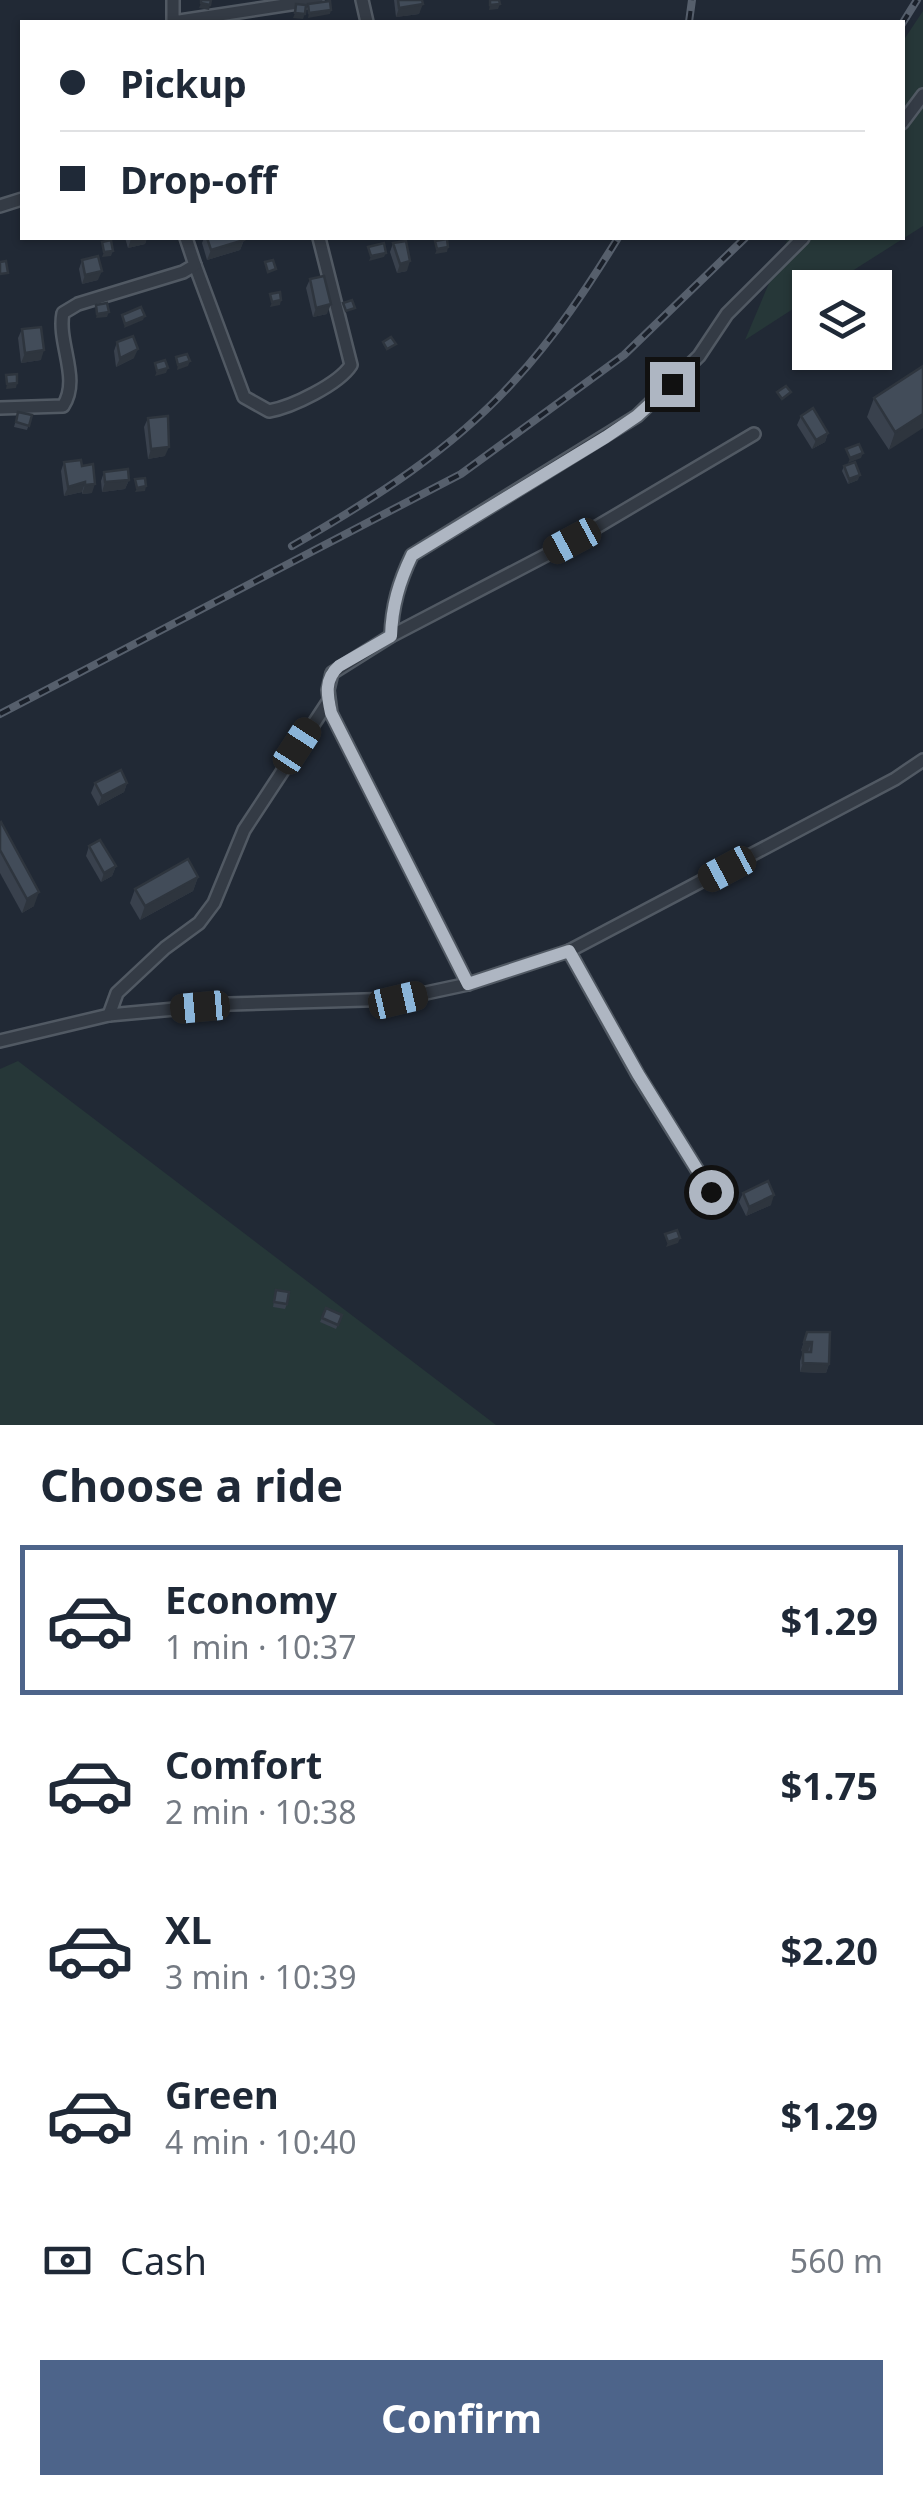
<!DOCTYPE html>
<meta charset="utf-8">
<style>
:root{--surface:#fff;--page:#f6f6f7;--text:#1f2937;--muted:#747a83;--line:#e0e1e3;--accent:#4d648a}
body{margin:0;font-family:"Noto Sans",sans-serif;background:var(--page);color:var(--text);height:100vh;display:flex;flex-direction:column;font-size:38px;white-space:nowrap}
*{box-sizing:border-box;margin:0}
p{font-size:32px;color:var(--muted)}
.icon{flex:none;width:55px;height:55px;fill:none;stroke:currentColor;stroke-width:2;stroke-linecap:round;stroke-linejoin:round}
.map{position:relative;height:1425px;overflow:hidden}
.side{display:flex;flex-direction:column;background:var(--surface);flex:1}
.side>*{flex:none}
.top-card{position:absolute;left:20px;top:20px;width:885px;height:220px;border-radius:0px;box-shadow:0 2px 8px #0004;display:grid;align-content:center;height:220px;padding:0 40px;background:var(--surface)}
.tools{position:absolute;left:792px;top:270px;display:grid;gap:20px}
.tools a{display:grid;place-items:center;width:100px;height:100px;border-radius:0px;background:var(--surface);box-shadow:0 2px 8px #0004;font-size:50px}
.end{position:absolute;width:45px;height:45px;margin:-22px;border:12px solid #aeb6c2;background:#111;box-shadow:0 0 0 5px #111}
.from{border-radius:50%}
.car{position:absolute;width:30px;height:60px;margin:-30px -15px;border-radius:12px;box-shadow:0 0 8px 2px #0007;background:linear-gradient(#222 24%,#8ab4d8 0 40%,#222 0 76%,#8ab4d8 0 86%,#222 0)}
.top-card b{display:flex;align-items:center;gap:35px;height:95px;font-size:38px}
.top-card b+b{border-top:2px solid var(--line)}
.top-card i{width:25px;height:25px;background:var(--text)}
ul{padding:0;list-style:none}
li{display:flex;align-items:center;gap:30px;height:150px;margin:0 20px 15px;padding:0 20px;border:5px solid transparent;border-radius:0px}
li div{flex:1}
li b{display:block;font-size:38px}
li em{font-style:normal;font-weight:700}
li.on{border-color:var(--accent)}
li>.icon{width:90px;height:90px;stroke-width:1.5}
h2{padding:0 40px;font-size:45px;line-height:120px}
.pay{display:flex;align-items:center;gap:25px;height:110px;padding:0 40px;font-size:38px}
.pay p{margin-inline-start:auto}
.action{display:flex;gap:20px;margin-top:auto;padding:20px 40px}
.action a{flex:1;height:115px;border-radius:0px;background:var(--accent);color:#fff;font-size:40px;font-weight:700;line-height:115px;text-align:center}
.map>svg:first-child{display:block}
.green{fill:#263738}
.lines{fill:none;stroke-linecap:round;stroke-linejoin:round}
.street-casing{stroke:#515963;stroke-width:16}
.street{stroke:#343b45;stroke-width:11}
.rail-casing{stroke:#565f6c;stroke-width:8}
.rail{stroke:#1a202a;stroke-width:4;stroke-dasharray:11;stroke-linecap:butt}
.wall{fill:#39414d}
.shaded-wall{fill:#2e353e}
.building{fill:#424c59;stroke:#2e353e;stroke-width:2.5}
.route{stroke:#aeb6c2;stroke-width:12}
</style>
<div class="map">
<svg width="923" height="1425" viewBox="0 0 923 1425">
<rect width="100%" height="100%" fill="#212935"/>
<g class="green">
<polygon points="923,11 923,226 827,287 810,288 810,298 745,340 788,238 902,238 903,41"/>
<polygon points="18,1061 496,1425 0,1425 0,1069"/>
</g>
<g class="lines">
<defs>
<g id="street">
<polyline points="173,0 173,22 317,0"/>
<polyline points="362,0 367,22"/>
<polyline points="902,123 923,95"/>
<polyline points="0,206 22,199"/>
<path d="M195 265 244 397 269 411C292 407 339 384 351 365L319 238"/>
<path d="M0 408 63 406C81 379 57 343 63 313L78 304 183 272 195 265 186 238"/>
<path d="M391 636C392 606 399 582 412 555L637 416 699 356 727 314 803 238"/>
<polyline points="569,951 638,1075 711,1192"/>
<polyline points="468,984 331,713 328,690 332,673 391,636 573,541 754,434"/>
<polyline points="109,1015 117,993 165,948 199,923 214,903 244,830 328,702"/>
<polyline points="0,1041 109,1015 230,1004 398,999 468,984 569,951 895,779 923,760"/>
</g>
</defs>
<use href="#street" class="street-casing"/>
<use href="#street" class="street"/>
<defs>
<g id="rail">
<polyline points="689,22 692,0"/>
<polyline points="902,24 917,0"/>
<path d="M292 546C372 500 452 450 514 381 555 337 587 288 618 238"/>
<polyline points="0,714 461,474 624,355 745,238"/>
</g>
</defs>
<use href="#rail" class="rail-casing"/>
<use href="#rail" class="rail"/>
</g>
<g class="wall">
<polygon points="394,0 422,0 419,14 396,17"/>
<polygon points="125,238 147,238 145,244 128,248"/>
<polygon points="204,238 207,238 244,240 240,250 207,260 202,243"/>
<polygon points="393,243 407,271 397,273 390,252"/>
<polygon points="82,260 98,280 82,284 79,269"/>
<polygon points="310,279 327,314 313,317 306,288"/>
<polygon points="22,329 41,360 21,363 18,338"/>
<polygon points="117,342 134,358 116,367 114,351"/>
<polygon points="923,366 889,450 867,417 874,398"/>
<polygon points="18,412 32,415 27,430 14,427"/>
<polygon points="801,416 828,433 825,442 812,449 797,425"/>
<polygon points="148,418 165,456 148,459 144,427"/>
<polygon points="64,462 82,466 92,493 82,494 82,492 64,496 61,471"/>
<polygon points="844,466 858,480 848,484 842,471"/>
<polygon points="104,472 129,480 125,489 102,492 101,481"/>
<polygon points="95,783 127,783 124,792 98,806 91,793"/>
<polygon points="0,823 34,906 22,913 0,873"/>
<polygon points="89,846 116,866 112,876 101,882 86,856"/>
<polygon points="198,877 193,891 140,920 130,903 135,889"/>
<polygon points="743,1193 771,1205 746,1216 739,1202"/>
<polygon points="276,1290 287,1304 285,1309 273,1307"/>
<polygon points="326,1308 342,1315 336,1329 320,1322"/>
<polygon points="807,1332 829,1364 826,1373 800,1372 800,1361 803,1352 808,1352 801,1351"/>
</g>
<g class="shaded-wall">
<polygon points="201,3 210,5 209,10 199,8"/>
<polygon points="423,4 419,14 396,17 399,8"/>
<polygon points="500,4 498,9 489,10 490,5"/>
<polygon points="331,10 330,14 308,18 309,13"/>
<polygon points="295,13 305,14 303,19 293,18"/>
<polygon points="135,238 147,238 145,244 128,248 131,239"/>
<polygon points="244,240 240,250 207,260 211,250"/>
<polygon points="448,247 447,252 435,254 437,249"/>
<polygon points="113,251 111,256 102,257 104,252"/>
<polygon points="386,253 384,257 369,261 371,256"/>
<polygon points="410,261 407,271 397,273 400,264"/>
<polygon points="102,271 98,280 82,284 85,275"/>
<polygon points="281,300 280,305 270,307 272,302"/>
<polygon points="331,304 327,314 313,317 316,308"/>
<polygon points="109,312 107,317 96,318 97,314"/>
<polygon points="145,316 143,320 124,328 125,324"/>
<polygon points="138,349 134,358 116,367 120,358"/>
<polygon points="44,350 41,360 21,363 25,353"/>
<polygon points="190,361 188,366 177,370 178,365"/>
<polygon points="168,368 166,373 155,376 157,371"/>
<polygon points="17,383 16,388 6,389 7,384"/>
<polygon points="923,414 923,428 889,450 895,432"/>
<polygon points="828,433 825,442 812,449 816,440"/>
<polygon points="169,447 165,456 148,459 151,449"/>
<polygon points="863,453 861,458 848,463 850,458"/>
<polygon points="860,475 858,480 848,484 849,479"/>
<polygon points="129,480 125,489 102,492 105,482"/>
<polygon points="85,482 82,492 64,496 68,487"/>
<polygon points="95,484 92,493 82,494 85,485"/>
<polygon points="146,486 145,491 135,492 137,488"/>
<polygon points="127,783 124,792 98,806 102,796"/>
<polygon points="116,866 112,876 101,882 104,873"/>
<polygon points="198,877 193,891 140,920 145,906"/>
<polygon points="39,892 34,906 22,913 27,899"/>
<polygon points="774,1195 771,1205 746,1216 749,1207"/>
<polygon points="680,1238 678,1243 666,1247 668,1242"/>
<polygon points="804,1342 812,1342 808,1351 801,1351"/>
<polygon points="803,1363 829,1364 826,1373 800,1372"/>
</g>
<g class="building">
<polygon points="201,0 211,0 210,5 201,3"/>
<polygon points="398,0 422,0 423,4 399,8"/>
<polygon points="490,0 499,0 500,4 490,5"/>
<polygon points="330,1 331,10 309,13 308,4"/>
<polygon points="296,4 306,5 305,14 295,13"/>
<polygon points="207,238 243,238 244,240 211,250"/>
<polygon points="447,239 448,247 437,249 435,241"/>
<polygon points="111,240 113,251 104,252 102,242"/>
<polygon points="406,241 410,261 400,264 393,243"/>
<polygon points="384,243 386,253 371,256 368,247"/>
<polygon points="98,256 102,271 85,275 82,260"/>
<polygon points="273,260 276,269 268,272 265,262"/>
<polygon points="6,261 8,273 0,274 0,262"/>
<polygon points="324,276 331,304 316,308 310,279"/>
<polygon points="280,292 281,300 272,302 270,294"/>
<polygon points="352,300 355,308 346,311 343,303"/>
<polygon points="107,303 109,312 97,314 96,305"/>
<polygon points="141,307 145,316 125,324 122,315"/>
<polygon points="41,327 44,350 25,353 22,329"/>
<polygon points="133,336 138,349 120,358 117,342"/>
<polygon points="391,337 396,344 387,349 383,342"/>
<polygon points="187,354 190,361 178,365 176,357"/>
<polygon points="165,360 168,368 157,371 155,363"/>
<polygon points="923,366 923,414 895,432 874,398"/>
<polygon points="17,374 17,383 7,384 6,375"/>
<polygon points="786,386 791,392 782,399 777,392"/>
<polygon points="813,408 828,433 816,440 801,416"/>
<polygon points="18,412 32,415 29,426 16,422"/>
<polygon points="168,416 169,447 151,449 148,418"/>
<polygon points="859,444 863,453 850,458 846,449"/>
<polygon points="81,460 82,466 93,464 95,484 85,485 85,482 68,487 64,462"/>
<polygon points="855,462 860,475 849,479 844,466"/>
<polygon points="128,469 129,480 105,482 104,472"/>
<polygon points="145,478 146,486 137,488 135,479"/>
<polygon points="121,770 127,783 102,796 95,783"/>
<polygon points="1,822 39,892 27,899 0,850 0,823"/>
<polygon points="100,840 116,866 104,873 89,846"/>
<polygon points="188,859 198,877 145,906 135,889"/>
<polygon points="768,1181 774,1195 749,1207 743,1193"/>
<polygon points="677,1230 680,1238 668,1242 665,1234"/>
<polygon points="276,1290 289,1292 287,1304 274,1302"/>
<polygon points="326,1308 342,1315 338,1325 322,1318"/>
<polygon points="807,1332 830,1332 829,1364 803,1363 803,1352 811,1352 812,1342 804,1342"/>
</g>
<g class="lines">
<path class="route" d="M672 384 637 416 606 437 412 555C399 582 392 606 391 636L339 666C324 679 327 695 331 713L468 984 569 951 638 1074 711 1192"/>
</g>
</svg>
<div class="tools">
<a><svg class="icon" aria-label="layers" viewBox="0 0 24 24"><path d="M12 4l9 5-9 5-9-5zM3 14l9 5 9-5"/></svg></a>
</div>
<i class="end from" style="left:711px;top:1192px"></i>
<i class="end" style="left:672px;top:384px"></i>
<i class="car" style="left:572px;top:541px;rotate:242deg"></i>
<i class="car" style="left:297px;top:746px;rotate:33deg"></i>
<i class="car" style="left:727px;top:869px;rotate:242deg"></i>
<i class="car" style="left:398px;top:1000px;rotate:77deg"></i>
<i class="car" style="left:200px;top:1007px;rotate:265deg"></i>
<div class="top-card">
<b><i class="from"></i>Pickup</b>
<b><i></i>Drop-off</b>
</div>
</div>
<section class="side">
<h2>Choose a ride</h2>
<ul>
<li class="on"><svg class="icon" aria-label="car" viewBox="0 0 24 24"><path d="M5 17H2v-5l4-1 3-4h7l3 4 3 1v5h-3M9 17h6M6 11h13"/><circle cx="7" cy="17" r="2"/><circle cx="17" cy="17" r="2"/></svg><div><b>Economy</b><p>1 min · 10:37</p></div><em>$1.29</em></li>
<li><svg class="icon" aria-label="car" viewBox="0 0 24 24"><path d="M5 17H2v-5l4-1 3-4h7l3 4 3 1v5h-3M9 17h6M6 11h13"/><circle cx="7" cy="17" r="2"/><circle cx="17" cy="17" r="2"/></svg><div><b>Comfort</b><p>2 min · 10:38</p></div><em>$1.75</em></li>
<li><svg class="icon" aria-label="car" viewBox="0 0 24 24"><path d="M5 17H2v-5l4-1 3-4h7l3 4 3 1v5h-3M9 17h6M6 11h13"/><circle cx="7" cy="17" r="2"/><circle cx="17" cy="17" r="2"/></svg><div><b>XL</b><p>3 min · 10:39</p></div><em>$2.20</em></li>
<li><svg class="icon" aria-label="car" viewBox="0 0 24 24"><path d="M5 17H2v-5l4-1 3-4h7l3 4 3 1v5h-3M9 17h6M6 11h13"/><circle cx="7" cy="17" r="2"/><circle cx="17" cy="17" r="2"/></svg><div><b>Green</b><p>4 min · 10:40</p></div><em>$1.29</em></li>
</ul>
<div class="pay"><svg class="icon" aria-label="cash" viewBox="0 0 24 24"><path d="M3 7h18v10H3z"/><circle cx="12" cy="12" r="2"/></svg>Cash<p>560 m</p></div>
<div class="action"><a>Confirm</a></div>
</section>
